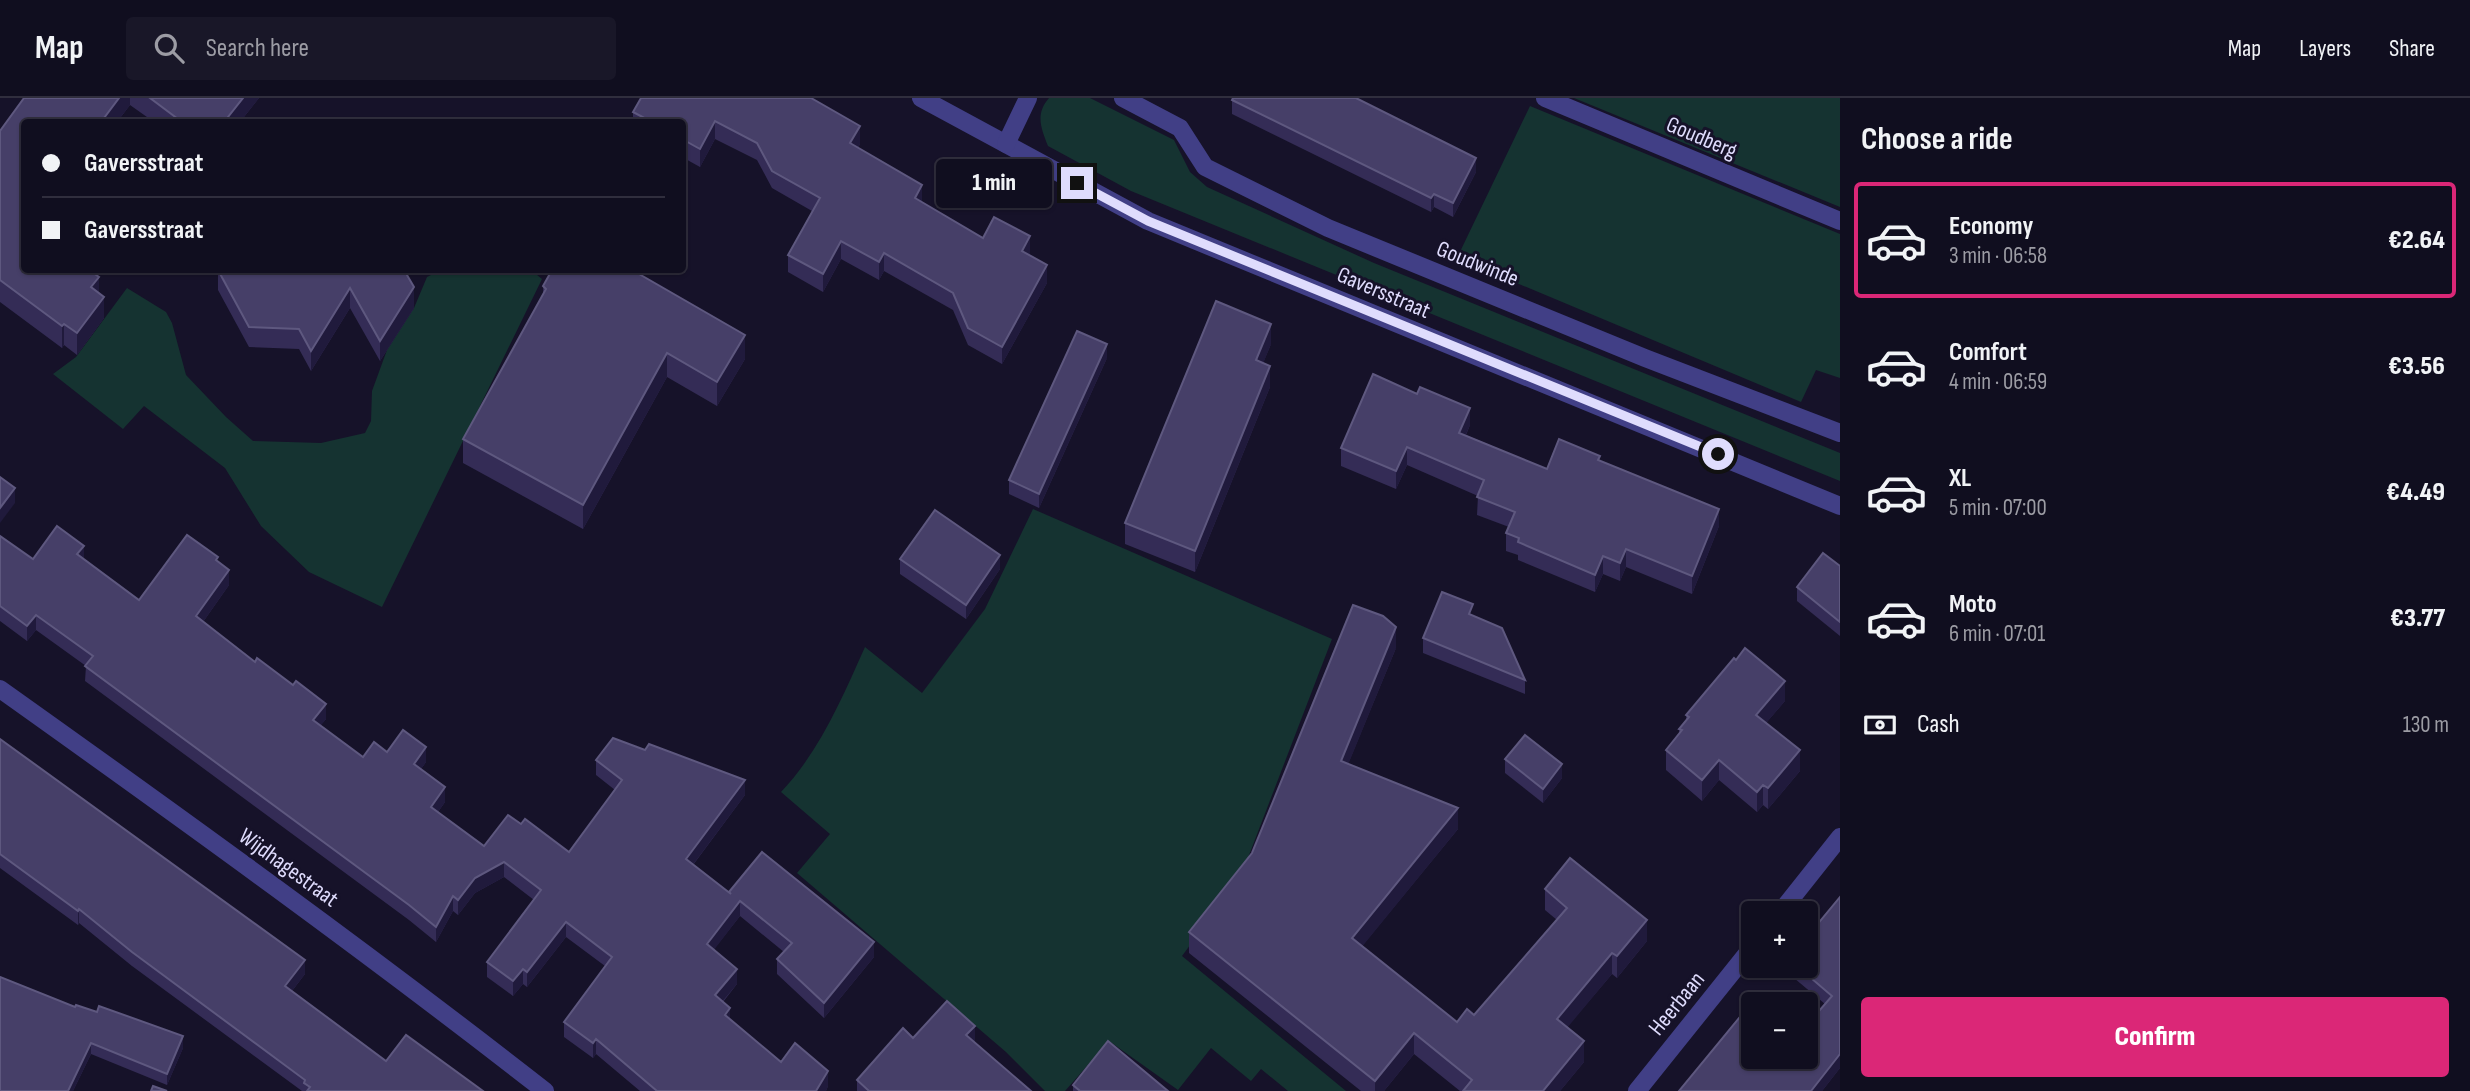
<!DOCTYPE html>
<meta charset="utf-8">
<style>
:root{--surface:#100e1f;--page:#191728;--text:#f1f3f6;--muted:#9c9ca4;--line:#302e3d;--accent:#db2777}
body{margin:0;font-family:"Sofia Sans Condensed",sans-serif;background:var(--page);color:var(--text);height:100vh;display:flex;flex-direction:column;font-size:26px;white-space:nowrap}
*{box-sizing:border-box;margin:0}
p{font-size:23px;color:var(--muted)}
.icon{flex:none;width:38px;height:38px;fill:none;stroke:currentColor;stroke-width:2;stroke-linecap:round;stroke-linejoin:round}
.map{position:relative;flex:1;overflow:hidden}
.details{display:flex;flex-direction:column;background:var(--surface);width:630px}
.details>*{flex:none}
.top-card{position:absolute;left:21px;top:21px;width:665px;height:154px;border-radius:7px;box-shadow:0 2px 5px #0004,0 0 0 2px var(--line);display:grid;align-content:center;height:154px;padding:0 21px;background:var(--surface)}
.fabs{position:absolute;left:1741px;top:803px;display:grid;gap:14px}
.fabs a{display:grid;place-items:center;width:77px;height:77px;border-radius:7px;background:var(--surface);box-shadow:0 2px 5px #0004,0 0 0 2px var(--line);font-size:35px}
.end{position:absolute;width:32px;height:32px;margin:-16px;border:9px solid #dfdcfd;background:#111;box-shadow:0 0 0 4px #111}
.from{border-radius:50%}
.bubble{position:absolute;height:49px;border-radius:7px;background:var(--surface);box-shadow:0 2px 5px #0004,0 0 0 2px var(--line);font-size:23px;font-weight:800;line-height:49px;text-align:center}
.top-card b{display:flex;align-items:center;gap:24px;height:66px;font-size:26px}
.top-card b+b{border-top:2px solid var(--line)}
.top-card i{width:18px;height:18px;background:var(--text)}
ul{padding:0;list-style:none}
li{display:flex;align-items:center;gap:21px;height:116px;margin:0 14px 10px;padding:0 7px;border:4px solid transparent;border-radius:7px}
li div{flex:1}
li b{display:block;font-size:26px}
li em{font-style:normal;font-weight:800}
li.selected{border-color:var(--accent)}
li>.icon{width:63px;height:63px;stroke-width:1.5}
h2{padding:0 21px;font-size:32px;line-height:84px}
.pay{display:flex;align-items:center;gap:18px;height:77px;padding:0 21px;font-size:26px}
.pay p{margin-inline-start:auto}
.cta{display:flex;gap:14px;margin-top:auto;padding:14px 21px}
.cta a{flex:1;height:80px;border-radius:7px;background:var(--accent);color:#fff;font-size:28px;font-weight:800;line-height:80px;text-align:center}
header{display:flex;align-items:center;gap:42px;box-sizing:border-box;height:98px;padding:0 35px;background:var(--surface);border-bottom:2px solid var(--line)}
header strong{font-size:33px}
nav{display:flex;gap:38px;margin-inline-start:auto;font-size:24px}
.search{width:490px;height:63px;background:var(--page);display:flex;align-items:center;gap:18px;box-sizing:border-box;padding:0 24px;border-radius:7px;color:var(--muted);font-size:26px}
main{display:flex;flex:1;min-height:0}
.map>svg:first-child{display:block}
.green{fill:#153331}
.lines{fill:none;stroke-linecap:round;stroke-linejoin:round}
.minor{stroke:#413f86;stroke-width:18}
.wall{fill:#342c56}
.shaded-wall{fill:#201a3c}
.building{fill:#463f68;stroke:#5e587f;stroke-width:2}
.route{stroke:#dfdcfd;stroke-width:9}
.labels{text-anchor:middle;stroke-width:6;stroke-linejoin:round;paint-order:stroke}
.street-label{font-size:23px;fill:#dfdcfd;stroke:#161229}
</style>
<header>
<strong>Map</strong>
<div class="search"><svg class="icon" aria-label="search" viewBox="0 0 24 24"><circle cx="10" cy="10" r="6"/><path d="M15 15l6 6"/></svg>Search here</div>
<nav><a>Map</a><a>Layers</a><a>Share</a></nav>
</header>
<main>
<div class="map">
<svg width="1840" height="993" viewBox="0 0 1840 993">
<rect width="100%" height="100%" fill="#161229"/>
<g class="green">
<path d="M1049 0H1090L1174 42 1190 74 1207 89 1374 165 1840 355V383L1131 93 1048 48C1041 30 1035 16 1049 0Z"/>
<polygon points="1574,0 1840,0 1840,109"/>
<polygon points="1530,8 1840,136 1840,280 1816,272 1801,304 1457,160"/>
<polygon points="441,172 531,172 542,181 382,509 309,474 261,428 225,370 144,308 123,331 53,276 76,259 127,190 166,214 172,225 186,277 226,319 253,343 321,345 365,335 371,323 372,293 387,252 414,210 427,179"/>
<path d="M1033 411 1332 541 1241 778 1182 858 1346 993H1288L1261 971 1251 983 1211 950 1178 992 1109 943 1065 993H1045L1006 954 797 775 830 736 781 694C820 653 842 600 865 549L922 595 985 511Z"/>
</g>
<g class="lines">
<g class="minor">
<polyline points="921,0 1148,123 1840,408"/>
<polyline points="1123,0 1180,30 1205,69 1328,130 1645,260 1840,335"/>
<polyline points="1545,0 1840,123"/>
<polyline points="1006,46 1028,0"/>
<path d="M0 591C184 722 367 854 545 993"/>
<polyline points="1779,816 1840,739"/>
<polyline points="1637,993 1754,847"/>
</g>
</g>
<g class="wall">
<polygon points="49,0 259,0 240,24 154,24 130,7 117,24 24,24 24,172 99,194 104,220 77,257 64,247 62,250 0,204 0,33"/>
<polygon points="641,0 860,46 858,50 922,104 983,140 1030,156 1029,157 1047,185 1002,266 968,247 953,212 884,173 879,182 841,161 823,194 788,174 788,157 812,113 772,90 757,62 715,41 700,69 682,59 682,24 633,24 633,14"/>
<polygon points="1232,2 1476,74 1453,119 1434,109 1431,114 1232,16"/>
<polygon points="218,172 257,174 255,172 404,172 414,210 380,263 350,210 311,273 299,251 249,249 218,192"/>
<polygon points="639,175 745,261 717,308 667,279 583,431 463,365 463,341 543,197 543,188"/>
<polygon points="1271,246 1263,265 1270,289 1195,474 1125,446 1125,425"/>
<polygon points="1107,260 1039,410 1009,396 1009,382"/>
<polygon points="1470,327 1466,337 1547,371 1600,363 1719,428 1692,496 1626,469 1620,483 1603,476 1595,494 1518,462 1518,457 1506,453 1506,435 1509,429 1477,417 1478,398 1407,367 1396,391 1341,368 1341,350"/>
<polygon points="0,438 33,461 84,461 139,502 218,464 229,487 203,524 326,621 320,628 363,659 387,654 426,664 421,671 445,704 438,714 484,748 521,726 569,754 615,692 596,677 596,662 745,697 693,767 729,794 874,859 824,920 777,876 777,861 784,854 740,818 714,851 737,886 723,904 730,921 781,964 828,988 826,993 640,993 596,956 593,960 564,939 564,924 605,868 566,839 527,889 523,886 513,898 487,879 487,864 534,802 504,779 475,795 458,817 453,813 436,844 409,822 85,583 86,568 36,532 27,543 0,523"/>
<polygon points="900,461 1000,471 966,521 900,476"/>
<polygon points="1840,468 1840,538 1797,503 1797,489"/>
<polygon points="1473,518 1525,582 1525,596 1423,555 1423,540"/>
<polygon points="1396,550 1348,666 1458,731 1362,848 1457,924 1474,917 1557,822 1545,812 1545,791 1647,843 1617,880 1612,876 1567,929 1584,964 1560,993 1460,993 1414,956 1384,993 1361,993 1189,855 1189,834 1252,755"/>
<polygon points="1785,603 1766,625 1800,673 1768,711 1763,707 1757,714 1719,682 1702,703 1666,672 1666,652 1679,636 1679,631 1686,622 1686,617"/>
<polygon points="0,641 305,876 292,893 386,963 483,993 302,993 132,868 79,825 78,827 0,770"/>
<polygon points="1505,661 1562,680 1543,705 1505,675"/>
<polygon points="1840,799 1840,970 1822,993 1754,959 1806,959 1825,906 1788,875 1788,868 1806,868"/>
<polygon points="75,909 183,950 167,987 91,956 73,993 0,993"/>
<polygon points="913,940 975,943 974,944 1031,993 857,993 857,982"/>
<polygon points="1073,987 1168,993 1073,993"/>
</g>
<g class="shaded-wall">
<polygon points="119,0 130,0 130,7 117,24 101,24"/>
<polygon points="243,0 259,0 240,24 224,24"/>
<polygon points="715,23 715,41 700,69 700,51"/>
<polygon points="860,28 860,46 850,63 850,45"/>
<polygon points="1476,60 1476,74 1453,119 1453,105"/>
<polygon points="922,87 922,104 915,100"/>
<polygon points="1434,96 1434,109 1431,114 1431,100"/>
<polygon points="1030,138 1030,156 1022,171 1022,153"/>
<polygon points="841,143 841,161 823,194 823,176"/>
<polygon points="884,155 884,173 879,182 879,164"/>
<polygon points="1047,167 1047,185 1002,266 1002,249"/>
<polygon points="99,179 99,201 91,189"/>
<polygon points="414,189 414,210 380,263 380,243"/>
<polygon points="350,190 350,210 311,273 311,253"/>
<polygon points="104,199 104,220 77,257 77,235"/>
<polygon points="64,226 64,247 62,250 62,228"/>
<polygon points="1271,226 1271,246 1256,283 1256,262"/>
<polygon points="745,237 745,261 717,308 717,284"/>
<polygon points="1107,246 1107,260 1039,410 1039,396"/>
<polygon points="667,255 667,279 583,431 583,407"/>
<polygon points="1270,268 1270,289 1195,474 1195,453"/>
<polygon points="1470,310 1470,327 1459,352 1459,335"/>
<polygon points="1407,349 1407,367 1396,391 1396,373"/>
<polygon points="15,390 15,405 0,425 0,410"/>
<polygon points="1719,411 1719,428 1692,496 1692,478"/>
<polygon points="84,448 84,463 77,456"/>
<polygon points="1626,451 1626,469 1620,483 1620,465"/>
<polygon points="1000,457 1000,471 966,521 966,507"/>
<polygon points="1603,458 1603,476 1595,494 1595,477"/>
<polygon points="229,472 229,487 196,534 196,518"/>
<polygon points="36,517 36,532 27,543 27,528"/>
<polygon points="1396,529 1396,550 1341,684 1341,663"/>
<polygon points="1785,583 1785,603 1756,637 1756,617"/>
<polygon points="326,606 326,621 313,637 313,622"/>
<polygon points="426,649 426,664 414,681 414,666"/>
<polygon points="1800,652 1800,673 1768,711 1768,690"/>
<polygon points="1719,662 1719,682 1702,703 1702,682"/>
<polygon points="1562,666 1562,680 1543,705 1543,691"/>
<polygon points="745,682 745,697 686,776 686,761"/>
<polygon points="1763,687 1763,707 1757,714 1757,694"/>
<polygon points="445,689 445,704 431,724 431,709"/>
<polygon points="1458,710 1458,731 1352,861 1352,840"/>
<polygon points="504,764 504,779 475,795 458,817 458,802 475,780"/>
<polygon points="453,798 453,813 436,844 436,829"/>
<polygon points="740,803 740,818 707,861 707,846"/>
<polygon points="79,811 79,825 78,827 78,813"/>
<polygon points="1647,822 1647,843 1617,880 1617,858"/>
<polygon points="566,824 566,839 527,889 527,874"/>
<polygon points="874,844 874,859 824,920 824,905"/>
<polygon points="1612,855 1612,876 1557,942 1557,921"/>
<polygon points="305,862 305,876 285,902 285,888"/>
<polygon points="523,871 523,886 513,898 513,883"/>
<polygon points="737,871 737,886 715,912 715,897"/>
<polygon points="730,910 730,925 725,917"/>
<polygon points="975,928 975,943 966,953 966,937"/>
<polygon points="1414,935 1414,956 1384,993 1375,993 1375,983"/>
<polygon points="183,938 183,950 167,987 167,976"/>
<polygon points="596,941 596,956 593,960 593,945"/>
<polygon points="1584,943 1584,964 1560,993 1543,993"/>
<polygon points="91,945 91,956 73,993 68,993"/>
<polygon points="1840,956 1840,970 1822,993 1811,993"/>
<polygon points="828,973 828,988 826,993 816,993"/>
</g>
<g class="building">
<polygon points="24,0 119,0 101,24 24,24 24,172 89,172 99,179 91,189 104,199 77,235 64,226 62,228 0,182 0,33"/>
<polygon points="150,0 243,0 224,24 182,24"/>
<polygon points="641,0 811,0 860,28 850,45 922,87 915,100 983,140 994,119 1030,138 1022,153 1047,167 1002,249 968,230 953,195 884,155 879,164 841,143 823,176 788,157 820,100 772,73 757,45 715,23 700,51 682,41 682,24 652,24 633,14"/>
<polygon points="1233,0 1356,0 1476,60 1453,105 1434,96 1431,100 1232,2"/>
<polygon points="218,172 269,174 267,172 404,172 414,189 380,243 350,190 311,253 299,231 249,229"/>
<polygon points="552,172 632,172 745,237 717,284 667,255 583,407 463,341 546,191 543,188"/>
<polygon points="1216,203 1271,226 1256,262 1270,268 1195,453 1125,425"/>
<polygon points="1077,233 1107,246 1039,396 1009,382"/>
<polygon points="1373,276 1417,296 1420,289 1470,310 1459,335 1547,371 1559,341 1600,358 1598,362 1719,411 1692,478 1626,451 1620,465 1603,458 1595,477 1518,444 1519,440 1506,435 1515,414 1477,399 1484,382 1407,349 1396,373 1341,350"/>
<polygon points="0,379 15,390 0,410"/>
<polygon points="935,412 1000,457 966,507 900,461"/>
<polygon points="57,428 84,448 77,456 139,502 187,437 218,459 216,462 229,472 196,518 255,564 257,560 293,587 296,583 326,606 313,622 363,659 374,644 387,654 403,632 426,649 414,666 445,689 431,709 484,748 508,717 521,726 525,721 569,754 622,682 596,662 613,640 645,652 649,646 745,682 686,761 731,796 729,794 762,754 874,844 824,905 777,861 792,845 740,803 707,846 737,871 715,897 730,910 725,917 781,964 795,945 828,973 816,993 657,993 596,941 593,945 564,924 612,859 566,824 527,874 523,871 513,883 487,864 541,792 504,764 475,780 458,802 453,798 436,829 409,807 85,568 93,558 36,517 27,528 0,508 0,438 33,461"/>
<polygon points="1823,455 1840,468 1840,524 1797,489"/>
<polygon points="1442,494 1473,506 1469,516 1502,530 1525,582 1423,540"/>
<polygon points="1353,507 1383,518 1396,529 1341,663 1458,710 1352,840 1457,924 1467,911 1474,917 1567,810 1545,791 1570,760 1647,822 1617,858 1612,855 1557,921 1584,943 1543,993 1463,993 1472,982 1414,935 1375,983 1189,834 1252,755"/>
<polygon points="1745,550 1785,583 1756,617 1800,652 1768,690 1763,687 1757,694 1719,662 1702,682 1666,652 1682,632 1679,631 1689,619 1686,617 1734,560 1736,562"/>
<polygon points="1525,637 1562,666 1543,691 1505,661"/>
<polygon points="0,641 305,862 285,888 386,963 406,937 483,993 307,993 310,989 304,985 305,982 132,854 79,811 78,813 0,756"/>
<polygon points="1840,799 1840,956 1811,993 1679,993 1744,914 1754,921 1754,959 1806,959 1806,928 1832,898 1797,868 1806,868 1806,840"/>
<polygon points="0,879 75,909 76,907 97,914 99,908 183,938 167,976 91,945 68,993 0,993"/>
<polygon points="947,903 975,928 966,937 1031,993 869,993 857,982 903,930 913,940"/>
<polygon points="1108,943 1168,993 1080,993 1073,987"/>
<polygon points="153,988 167,993 151,993"/>
</g>
<g class="lines">
<polyline class="route" points="1077,85 1148,123 1718,356"/>
</g>
<g class="labels">
<g class="street-label">
<text transform="translate(1702 39) rotate(23)" y="8">Goudberg</text>
<text transform="translate(1478 165) rotate(22)" y="8">Goudwinde</text>
<text transform="translate(1384 194) rotate(23)" y="8">Gaversstraat</text>
<text transform="translate(289 769) rotate(36)" y="8">Wijdhagestraat</text>
<text transform="translate(1676 905) rotate(-51)" y="8">Heerbaan</text>
</g>
</g>
</svg>
<div class="fabs">
<a>+</a>
<a>−</a>
</div>
<i class="end from" style="left:1718px;top:356px"></i>
<i class="end" style="left:1077px;top:85px"></i>
<div class="bubble" style="left:936px;top:61px;width:116px">1 min</div>
<div class="top-card">
<b><i class="from"></i>Gaversstraat</b>
<b><i></i>Gaversstraat</b>
</div>
</div>
<section class="details">
<h2>Choose a ride</h2>
<ul>
<li class="selected"><svg class="icon" aria-label="car" viewBox="0 0 24 24"><path d="M5 17H2v-5l4-1 3-4h7l3 4 3 1v5h-3M9 17h6M6 11h13"/><circle cx="7" cy="17" r="2"/><circle cx="17" cy="17" r="2"/></svg><div><b>Economy</b><p>3 min · 06:58</p></div><em>€2.64</em></li>
<li><svg class="icon" aria-label="car" viewBox="0 0 24 24"><path d="M5 17H2v-5l4-1 3-4h7l3 4 3 1v5h-3M9 17h6M6 11h13"/><circle cx="7" cy="17" r="2"/><circle cx="17" cy="17" r="2"/></svg><div><b>Comfort</b><p>4 min · 06:59</p></div><em>€3.56</em></li>
<li><svg class="icon" aria-label="car" viewBox="0 0 24 24"><path d="M5 17H2v-5l4-1 3-4h7l3 4 3 1v5h-3M9 17h6M6 11h13"/><circle cx="7" cy="17" r="2"/><circle cx="17" cy="17" r="2"/></svg><div><b>XL</b><p>5 min · 07:00</p></div><em>€4.49</em></li>
<li><svg class="icon" aria-label="car" viewBox="0 0 24 24"><path d="M5 17H2v-5l4-1 3-4h7l3 4 3 1v5h-3M9 17h6M6 11h13"/><circle cx="7" cy="17" r="2"/><circle cx="17" cy="17" r="2"/></svg><div><b>Moto</b><p>6 min · 07:01</p></div><em>€3.77</em></li>
</ul>
<div class="pay"><svg class="icon" aria-label="cash" viewBox="0 0 24 24"><path d="M3 7h18v10H3z"/><circle cx="12" cy="12" r="2"/></svg>Cash<p>130 m</p></div>
<div class="cta"><a>Confirm</a></div>
</section>
</main>
